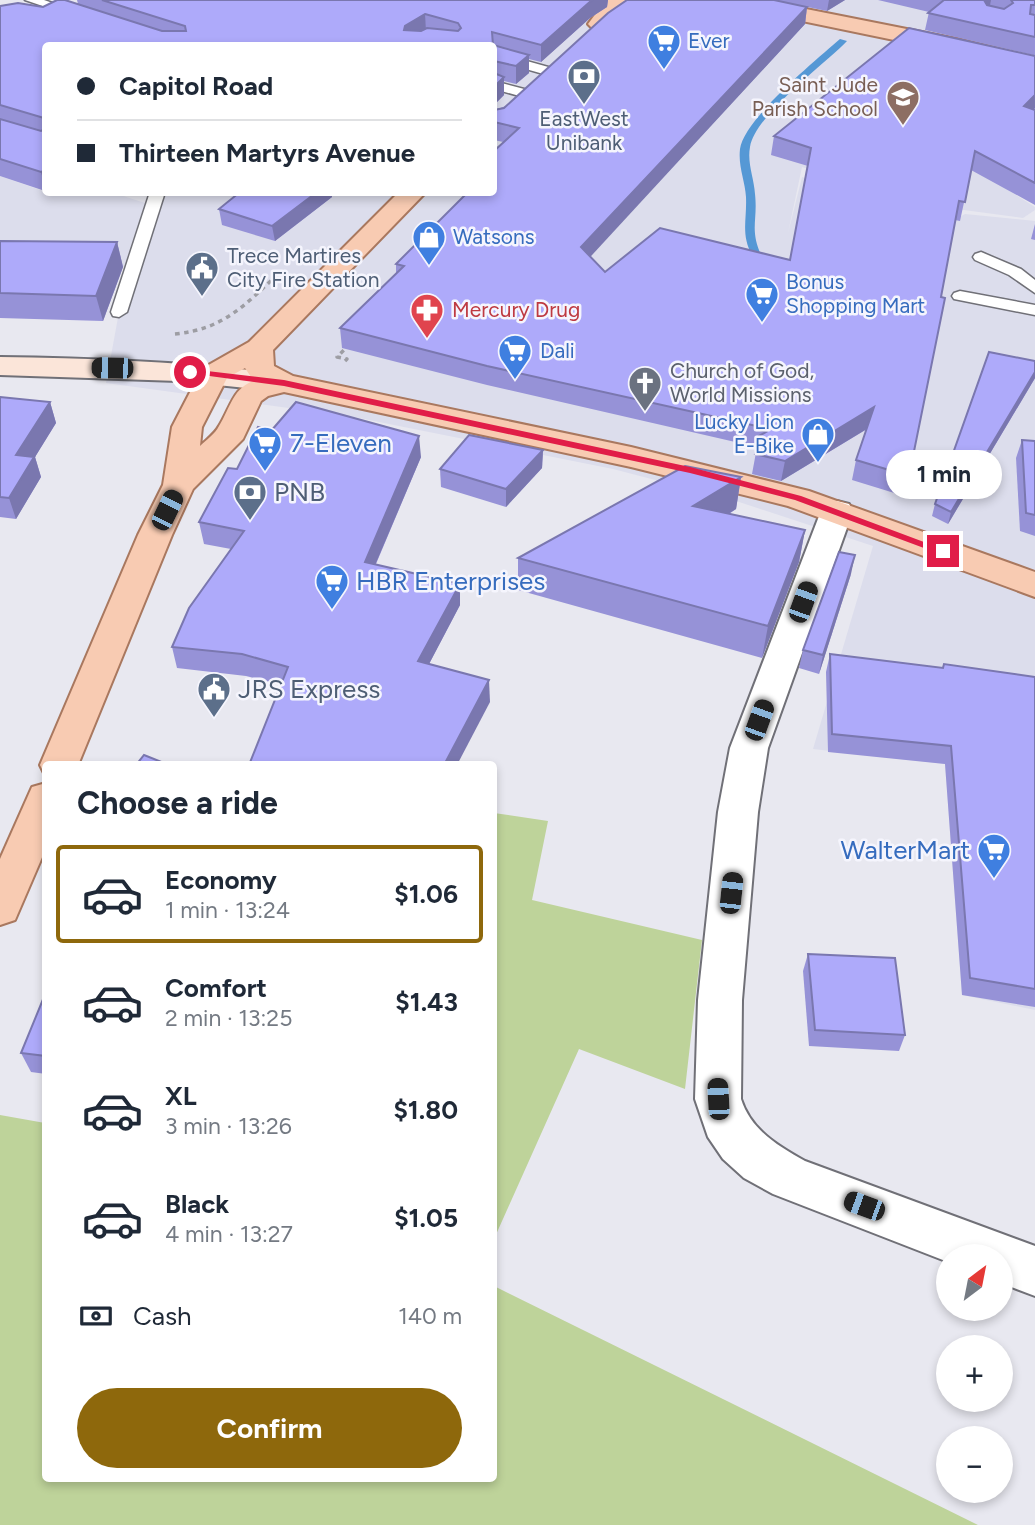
<!DOCTYPE html>
<meta charset="utf-8">
<style>
:root{--surface:#fff;--page:#f6f6f7;--text:#1f2937;--muted:#747a83;--line:#e0e1e3;--accent:#8e680c}
body{margin:0;font-family:Figtree,sans-serif;background:var(--page);color:var(--text);height:100vh;display:flex;flex-direction:column;font-size:26px;white-space:nowrap}
*{box-sizing:border-box;margin:0}
p{font-size:23px;color:var(--muted)}
.icon{flex:none;width:38px;height:38px;fill:none;stroke:currentColor;stroke-width:2;stroke-linecap:round;stroke-linejoin:round}
.map{position:relative;flex:1;overflow:hidden}
.sheet{position:absolute;left:42px;top:761px;width:455px;height:721px;display:flex;flex-direction:column;background:var(--surface);border-radius:7px;box-shadow:0 4px 10px #0003}
.sheet>*{flex:none}
.guide{position:absolute;left:42px;top:42px;width:455px;height:154px;border-radius:7px;box-shadow:0 4px 10px #0003;display:grid;align-content:center;height:154px;padding:0 35px;background:var(--surface)}
.needle{width:46px;rotate:32deg}
.buttons{position:absolute;left:936px;top:1244px;display:grid;gap:14px}
.buttons a{display:grid;place-items:center;width:77px;height:77px;border-radius:50%;background:var(--surface);box-shadow:0 4px 10px #0003;font-size:35px}
.end{position:absolute;width:32px;height:32px;margin:-16px;border:9px solid #e11d48;background:#fff;box-shadow:0 0 0 4px #fff}
.from{border-radius:50%}
.bubble{position:absolute;height:49px;border-radius:24px;background:var(--surface);box-shadow:0 4px 10px #0003;font-size:23px;font-weight:700;line-height:49px;text-align:center}
.car{position:absolute;width:21px;height:42px;margin:-21px -10px;border-radius:9px;box-shadow:0 0 5px 2px #0007;background:linear-gradient(#222 24%,#8ab4d8 0 40%,#222 0 76%,#8ab4d8 0 86%,#222 0)}
.guide b{display:flex;align-items:center;gap:24px;height:66px;font-size:26px}
.guide b+b{border-top:2px solid var(--line)}
.guide i{width:18px;height:18px;background:var(--text)}
ul{padding:0;list-style:none}
li{display:flex;align-items:center;gap:21px;height:98px;margin:0 14px 10px;padding:0 21px;border:4px solid transparent;border-radius:7px}
li div{flex:1}
li b{display:block;font-size:26px}
li em{font-style:normal;font-weight:700}
li.selected{border-color:var(--accent)}
li>.icon{width:63px;height:63px;stroke-width:1.5}
h2{padding:0 35px;font-size:32px;line-height:84px}
.pay{display:flex;align-items:center;gap:18px;height:77px;padding:0 35px;font-size:26px}
.pay p{margin-inline-start:auto}
.button{display:flex;gap:14px;margin-top:auto;padding:14px 35px}
.button a{flex:1;height:80px;border-radius:42px;background:var(--accent);color:#fff;font-size:28px;font-weight:700;line-height:80px;text-align:center}
.map>svg:first-child{display:block}
.built{fill:#dcddec}
.green{fill:#bed39a}
.lines{fill:none;stroke-linecap:round;stroke-linejoin:round}
.stream{fill:#5598d5;fill-rule:evenodd}
.lane-casing{stroke:#707077;stroke-width:3}
.street-casing{stroke:#707077;stroke-width:4}
.secondary-casing{stroke:#707077;stroke-width:4}
.primary-casing{stroke:#a9785f;stroke-width:4}
.path{stroke:#9d9da3;stroke-width:3.5;stroke-dasharray:4.5 4.5;stroke-linecap:butt}
.lane{fill:#fff;fill-rule:evenodd}
.street{fill:#fff;fill-rule:evenodd}
.secondary{fill:#fbe5d9;fill-rule:evenodd}
.primary{fill:#f8cbb2;fill-rule:evenodd}
.wall{fill:#9692d7}
.shaded-wall{fill:#7a77af}
.building{fill:#aeaafa;stroke:#7a77af;stroke-width:2;fill-rule:evenodd}
.route{fill:#e11d48}
.labels{text-anchor:middle;stroke-width:5;stroke-linejoin:round;paint-order:stroke}
.far-shop-label{font-size:21px;fill:#366cbe;stroke:#f5f5fd;text-anchor:start}
.far-education-label{font-size:21px;fill:#785e54;stroke:#f5f5fd;text-anchor:end}
.far-service-label{font-size:21px;fill:#4e5e75;stroke:#f5f5fd}
.far-health-label{font-size:21px;fill:#be3a42;stroke:#f5f5fd;text-anchor:start}
.far-worship-label{font-size:21px;fill:#5b616d;stroke:#f5f5fd;text-anchor:start}
.shop-label{font-size:26px;fill:#366cbe;stroke:#f5f5fd;text-anchor:start}
.service-label{font-size:26px;fill:#4e5e75;stroke:#f5f5fd;text-anchor:start}
</style>
<div class="map">
<svg width="1035" height="1525" viewBox="0 0 1035 1525">
<rect width="100%" height="100%" fill="#e8e8f0"/>
<g class="built">
<polygon points="460,0 1035,0 1035,108 998,146 1008,190 1035,207 1035,210 1023,218 919,204 802,167 788,233 802,177 916,213 958,218 965,214 1035,221 1035,1010 962,995 945,764 813,749 873,546 736,501 613,469 354,417 106,383 119,312 158,193 494,192 494,46"/>
<polygon points="0,176 46,192 114,193 145,203 124,267 0,266"/>
</g>
<g class="green">
<polygon points="494,813 548,821 532,900 702,940 685,1089 579,1049 494,1239"/>
<polygon points="0,1115 45,1123 46,1479 494,1479 494,1286 978,1525 0,1525"/>
</g>
<g class="lines">
<path class="stream" d="M840 39 847 41C824 65 755 115 750 147 747 163 754 178 755 194 758 221 749 230 762 257L754 259C740 235 747 222 746 197 745 181 738 166 740 149 744 119 816 60 840 39Z"/>
<defs>
<g id="lane">
<polygon points="25,0 44,0 81,13 75,17"/>
<polygon points="494,52 552,68 554,71 547,75 494,60"/>
<polygon points="494,81 528,90 530,93 523,97 494,89"/>
<polygon points="150,192 165,192 127,312 119,317 113,316 111,312"/>
<polygon points="981,252 1021,269 1035,280 1035,293 1009,275 975,260 973,257 975,254"/>
<polygon points="960,291 1035,305 1035,315 954,299 952,296 954,293"/>
</g>
<path id="street" d="M837 501 849 504 853 511 768 748 758 812 742 1000 741 1099C751 1130 778 1146 805 1161L1035 1246V1296L1001 1283V1256H948V1262L773 1194 744 1178 723 1159 708 1137 695 1099 698 1000 718 812 730 748 821 511 825 504Z"/>
<path id="secondary" d="M0 357C95 358 190 362 284 374L294 377 299 383 294 389 284 392 178 381 0 375Z"/>
<g id="primary">
<polygon points="606,0 627,0 606,28 592,28 588,24"/>
<polygon points="720,0 761,0 957,39 1035,58 1035,72 957,53 730,6 723,4"/>
<path d="M399 192H426L273 350 274 366 293 376 631 447 809 491 1035 572V597L788 506 631 467 284 392 268 396 261 401 243 439 193 489 172 535 78 765H46L45 775 40 765 138 535 163 485 172 427 200 373 205 367 249 342ZM245 368 251 377 257 380C233 386 231 407 219 426 215 434 206 440 200 446L202 427 227 378Z"/>
<polygon points="46,783 46,848 15,920 0,925 0,859 32,787"/>
</g>
</defs>
<use href="#lane" class="lane-casing"/>
<use href="#street" class="street-casing"/>
<use href="#secondary" class="secondary-casing"/>
<use href="#primary" class="primary-casing"/>
<g class="path">
<path d="M175 334C224 329 245 305 279 273"/>
<polyline points="345,361 347,359 337,357 349,345"/>
</g>
<use href="#lane" class="lane"/>
<use href="#street" class="street"/>
<use href="#secondary" class="secondary"/>
<use href="#primary" class="primary"/>
</g>
<g class="wall">
<polygon points="77,0 608,0 607,7 590,18 541,62 529,59 529,73 516,84 504,81 504,95 494,105 494,46 46,46 45,191 0,176 0,6 43,7 78,4"/>
<polygon points="774,0 845,0 827,11"/>
<polygon points="878,0 1035,0 1035,108 1034,110 1035,110 1035,205 971,170 960,221 955,220 941,297 909,476 904,496 852,480 856,460 867,429 781,481 752,474 757,447 487,385 342,348 340,328 396,273 396,264 465,196 464,192 494,192 503,142 494,140 494,110 807,7 805,24 590,256 605,272 790,260 808,166 771,155 774,136 1033,55 925,30 929,12"/>
<polygon points="240,192 332,192 332,197 275,241 222,225 219,209"/>
<polygon points="1035,224 1035,240 1031,239"/>
<polygon points="0,241 117,242 123,267 103,321 0,318"/>
<polygon points="1035,361 1035,378 948,524 932,516 935,504"/>
<polygon points="0,397 50,402 56,423 35,457 41,477 16,519 0,517"/>
<polygon points="271,431 421,457 376,564 460,605 429,664 490,702 281,685 246,676 177,668 172,647 231,549 204,544 199,522 237,469"/>
<polygon points="1022,440 1035,441 1035,536 1020,531 1016,458"/>
<polygon points="543,450 542,468 506,507 441,487 440,469"/>
<polygon points="741,477 736,509 729,514 805,530 799,562 762,658 518,590 518,558"/>
<polygon points="851,574 819,674 799,668 803,650"/>
<polygon points="830,654 942,668 1035,677 1035,1007 962,995 945,764 828,752 826,672"/>
<polygon points="808,954 905,1035 899,1051 809,1046 803,971"/>
<polygon points="46,992 46,1074 31,1072 21,1053"/>
</g>
<g class="shaded-wall">
<polygon points="592,0 608,0 607,7 590,18 541,62 541,45"/>
<polygon points="829,0 845,0 827,11"/>
<polygon points="983,0 991,0 989,10"/>
<polygon points="807,7 805,24 581,267 581,247"/>
<polygon points="425,14 426,31 405,46 405,26"/>
<polygon points="529,55 529,73 516,84 516,66"/>
<polygon points="504,77 504,95 494,105 494,87"/>
<polygon points="1035,95 1035,108 1019,124 1024,106"/>
<polygon points="46,169 46,191 41,172"/>
<polygon points="317,192 332,192 332,197 275,241 272,226"/>
<polygon points="117,242 123,267 103,321 96,296"/>
<polygon points="1035,372 1035,378 948,524 951,512"/>
<polygon points="50,402 56,423 35,457 41,477 16,519 9,498 16,455"/>
<polygon points="874,407 870,427 781,481 785,461"/>
<polygon points="419,436 421,457 367,584 365,562"/>
<polygon points="543,450 542,468 506,507 506,489"/>
<polygon points="741,477 736,509 689,538 693,506"/>
<polygon points="805,530 799,562 762,658 768,626"/>
<polygon points="855,555 851,574 819,674 823,655"/>
<polygon points="460,584 460,605 419,683 418,661"/>
<polygon points="489,680 490,702 457,765 444,765"/>
</g>
<g class="building">
<path d="M57 0H65L162 31H186L185 26 102 0H592L541 45 492 32 493 45 529 55 516 66 494 61V46H46V169L41 172 0 159V119L41 131 44 129V118L0 105V6L18 3 43 7ZM425 14 458 23 461 28 458 31 427 28 421 31 404 30 405 26Z"/>
<polygon points="627,0 774,0 807,7 581,247 605,272 660,228 790,260 811,148 774,136 909,28 1035,56 1035,95 1024,106 1035,110 1035,183 975,151 965,202 959,201 941,297 945,298 909,476 856,460 874,407 785,461 755,454 759,436 766,432 760,430 761,427 487,366 340,328 404,266 396,264 468,192 494,192 494,151 519,128 494,122 494,110 504,108 608,13"/>
<polygon points="944,0 984,0 987,5 1004,9 1013,3 1011,0 1035,0 1035,5 1031,5 1030,14 1035,15 1035,37 928,13"/>
<polygon points="494,73 504,77 494,87"/>
<polygon points="240,192 317,192 272,226 219,209"/>
<polygon points="0,241 117,242 96,296 0,293"/>
<polygon points="989,352 1035,361 1035,372 951,512 935,504"/>
<polygon points="0,397 50,402 16,455 34,457 9,498 0,497"/>
<polygon points="296,402 419,436 365,562 460,584 418,661 489,680 444,765 249,765 288,667 242,654 172,647 189,608 244,531 199,522 228,468 237,469 258,427 271,431"/>
<polygon points="469,435 543,450 506,489 440,469"/>
<polygon points="1022,440 1035,441 1035,515 1026,513"/>
<polygon points="685,466 741,477 693,506 805,530 768,626 518,558"/>
<polygon points="839,552 855,555 823,655 803,650"/>
<polygon points="830,654 943,668 944,664 1035,677 1035,989 970,978 951,746 832,734"/>
<polygon points="144,755 169,765 136,765"/>
<polygon points="808,954 895,958 905,1035 815,1030"/>
<polygon points="46,992 46,1056 21,1053"/>
</g>
<polygon class="route" points="190,369 284,380 690,467 801,496 948,551 940,554 795,500 690,473 284,386 187,373"/>
<defs>
<symbol id="supermarket-pin" viewBox="-11 -11 22 30"><path d="M0 17L-7.5 6A9.5 9.5 0 1 1 7.5 6Z" fill="#3f7fe0" stroke="#f5f5fd"/><path d="M-6-5.5h2.5l.6 2H6L4.5 2H-2.5L-4.4-4H-6ZM-1.5 3.2a1.3 1.3 0 1 0 .1 0ZM3 3.2a1.3 1.3 0 1 0 .1 0Z" fill="#fff"/></symbol>
<symbol id="bank-pin" viewBox="-11 -11 22 30"><path d="M0 17L-7.5 6A9.5 9.5 0 1 1 7.5 6Z" fill="#5c6f8a" stroke="#f5f5fd"/><path d="M-6-4H6V4H-6ZM0-2.3a2.3 2.3 0 1 0 0 4.6a2.3 2.3 0 1 0 0-4.6Z" fill="#fff"/></symbol>
<symbol id="school-pin" viewBox="-11 -11 22 30"><path d="M0 17L-7.5 6A9.5 9.5 0 1 1 7.5 6Z" fill="#8d6e63" stroke="#f5f5fd"/><path d="M0-5L7-2L0 1L-7-2ZM-4 1L0 2.5L4 1V4Q0 6-4 4Z" fill="#fff"/></symbol>
<symbol id="shop-pin" viewBox="-11 -11 22 30"><path d="M0 17L-7.5 6A9.5 9.5 0 1 1 7.5 6Z" fill="#3f7fe0" stroke="#f5f5fd"/><path d="M-5-2.5h2.3a2.7 3.5 0 0 1 5.4 0H5L5.5 6h-11ZM-1.5-2.5h3a1.5 2.3 0 0 0-3 0Z" fill="#fff"/></symbol>
<symbol id="civic-pin" viewBox="-11 -11 22 30"><path d="M0 17L-7.5 6A9.5 9.5 0 1 1 7.5 6Z" fill="#5c6f8a" stroke="#f5f5fd"/><path d="M-.6-6.5H3V-4.5H.6V-3L4-1V1h2V6H-6V1h2V-1L-.6-3ZM-1.2 2.5V6h2.4V2.5Z" fill="#fff"/></symbol>
<symbol id="pharmacy-pin" viewBox="-11 -11 22 30"><path d="M0 17L-7.5 6A9.5 9.5 0 1 1 7.5 6Z" fill="#e0444e" stroke="#f5f5fd"/><path d="M-2-6h4v4h4v4h-4v4h-4v-4h-4v-4h4Z" fill="#fff"/></symbol>
<symbol id="church-pin" viewBox="-11 -11 22 30"><path d="M0 17L-7.5 6A9.5 9.5 0 1 1 7.5 6Z" fill="#6b7280" stroke="#f5f5fd"/><path d="M-1.2-6h2.4v3.5h3.3v2.4h-3.3V6h-2.4V-.1h-3.3v-2.4h3.3Z" fill="#fff"/></symbol>
</defs>
<g fill-rule="evenodd">
<use href="#supermarket-pin" x="645" y="22" width="38" height="52"/>
<use href="#bank-pin" x="565" y="57" width="38" height="52"/>
<use href="#school-pin" x="884" y="78" width="38" height="52"/>
<use href="#shop-pin" x="410" y="218" width="38" height="52"/>
<use href="#civic-pin" x="183" y="249" width="38" height="52"/>
<use href="#supermarket-pin" x="743" y="275" width="38" height="52"/>
<use href="#pharmacy-pin" x="408" y="291" width="38" height="52"/>
<use href="#supermarket-pin" x="496" y="332" width="38" height="52"/>
<use href="#church-pin" x="626" y="364" width="38" height="52"/>
<use href="#shop-pin" x="799" y="415" width="38" height="52"/>
<use href="#supermarket-pin" x="246" y="424" width="38" height="52"/>
<use href="#bank-pin" x="231" y="473" width="38" height="52"/>
<use href="#supermarket-pin" x="313" y="562" width="38" height="52"/>
<use href="#civic-pin" x="195" y="670" width="38" height="52"/>
<use href="#supermarket-pin" x="975" y="831" width="38" height="52"/>
</g>
<g class="labels">
<g class="far-shop-label">
<text x="688" y="48">Ever</text>
<text x="453" y="244">Watsons</text>
<text x="786" y="289">Bonus<tspan x="786" dy="24">Shopping Mart</tspan></text>
<text x="540" y="358">Dali</text>
<text x="794" y="429" text-anchor="end">Lucky Lion<tspan x="794" dy="24">E-Bike</tspan></text>
</g>
<g class="far-education-label">
<text x="878" y="92">Saint Jude<tspan x="878" dy="24">Parish School</tspan></text>
</g>
<g class="far-service-label">
<text x="584" y="126">EastWest<tspan x="584" dy="24">Unibank</tspan></text>
<text x="227" y="263" text-anchor="start">Trece Martires<tspan x="227" dy="24">City Fire Station</tspan></text>
</g>
<g class="far-health-label">
<text x="452" y="317">Mercury Drug</text>
</g>
<g class="far-worship-label">
<text x="670" y="378">Church of God,<tspan x="670" dy="24">World Missions</tspan></text>
</g>
<g class="shop-label">
<text x="290" y="452">7-Eleven</text>
<text x="356" y="590">HBR Enterprises</text>
<text x="970" y="859" text-anchor="end">WalterMart</text>
</g>
<g class="service-label">
<text x="274" y="501">PNB</text>
<text x="238" y="698">JRS Express</text>
</g>
</g>
</svg>
<div class="buttons">
<a><svg class="needle" viewBox="-14 -14 28 28"><path d="M0-13l5 13h-10z" fill="#e53935"/><path d="M0 13l5-13h-10z" fill="#747a83"/></svg></a>
<a>+</a>
<a>−</a>
</div>
<i class="end from" style="left:190px;top:372px"></i>
<i class="end" style="left:943px;top:551px"></i>
<div class="bubble" style="left:886px;top:450px;width:116px">1 min</div>
<i class="car" style="left:112px;top:368px;rotate:271deg"></i>
<i class="car" style="left:167px;top:510px;rotate:26deg"></i>
<i class="car" style="left:803px;top:602px;rotate:20deg"></i>
<i class="car" style="left:759px;top:720px;rotate:20deg"></i>
<i class="car" style="left:731px;top:893px;rotate:6deg"></i>
<i class="car" style="left:718px;top:1099px;rotate:357deg"></i>
<i class="car" style="left:864px;top:1206px;rotate:290deg"></i>
<div class="guide">
<b><i class="from"></i>Capitol Road</b>
<b><i></i>Thirteen Martyrs Avenue</b>
</div>
<section class="sheet">
<h2>Choose a ride</h2>
<ul>
<li class="selected"><svg class="icon" aria-label="car" viewBox="0 0 24 24"><path d="M5 17H2v-5l4-1 3-4h7l3 4 3 1v5h-3M9 17h6M6 11h13"/><circle cx="7" cy="17" r="2"/><circle cx="17" cy="17" r="2"/></svg><div><b>Economy</b><p>1 min · 13:24</p></div><em>$1.06</em></li>
<li><svg class="icon" aria-label="car" viewBox="0 0 24 24"><path d="M5 17H2v-5l4-1 3-4h7l3 4 3 1v5h-3M9 17h6M6 11h13"/><circle cx="7" cy="17" r="2"/><circle cx="17" cy="17" r="2"/></svg><div><b>Comfort</b><p>2 min · 13:25</p></div><em>$1.43</em></li>
<li><svg class="icon" aria-label="car" viewBox="0 0 24 24"><path d="M5 17H2v-5l4-1 3-4h7l3 4 3 1v5h-3M9 17h6M6 11h13"/><circle cx="7" cy="17" r="2"/><circle cx="17" cy="17" r="2"/></svg><div><b>XL</b><p>3 min · 13:26</p></div><em>$1.80</em></li>
<li><svg class="icon" aria-label="car" viewBox="0 0 24 24"><path d="M5 17H2v-5l4-1 3-4h7l3 4 3 1v5h-3M9 17h6M6 11h13"/><circle cx="7" cy="17" r="2"/><circle cx="17" cy="17" r="2"/></svg><div><b>Black</b><p>4 min · 13:27</p></div><em>$1.05</em></li>
</ul>
<div class="pay"><svg class="icon" aria-label="cash" viewBox="0 0 24 24"><path d="M3 7h18v10H3z"/><circle cx="12" cy="12" r="2"/></svg>Cash<p>140 m</p></div>
<div class="button"><a>Confirm</a></div>
</section>
</div>
